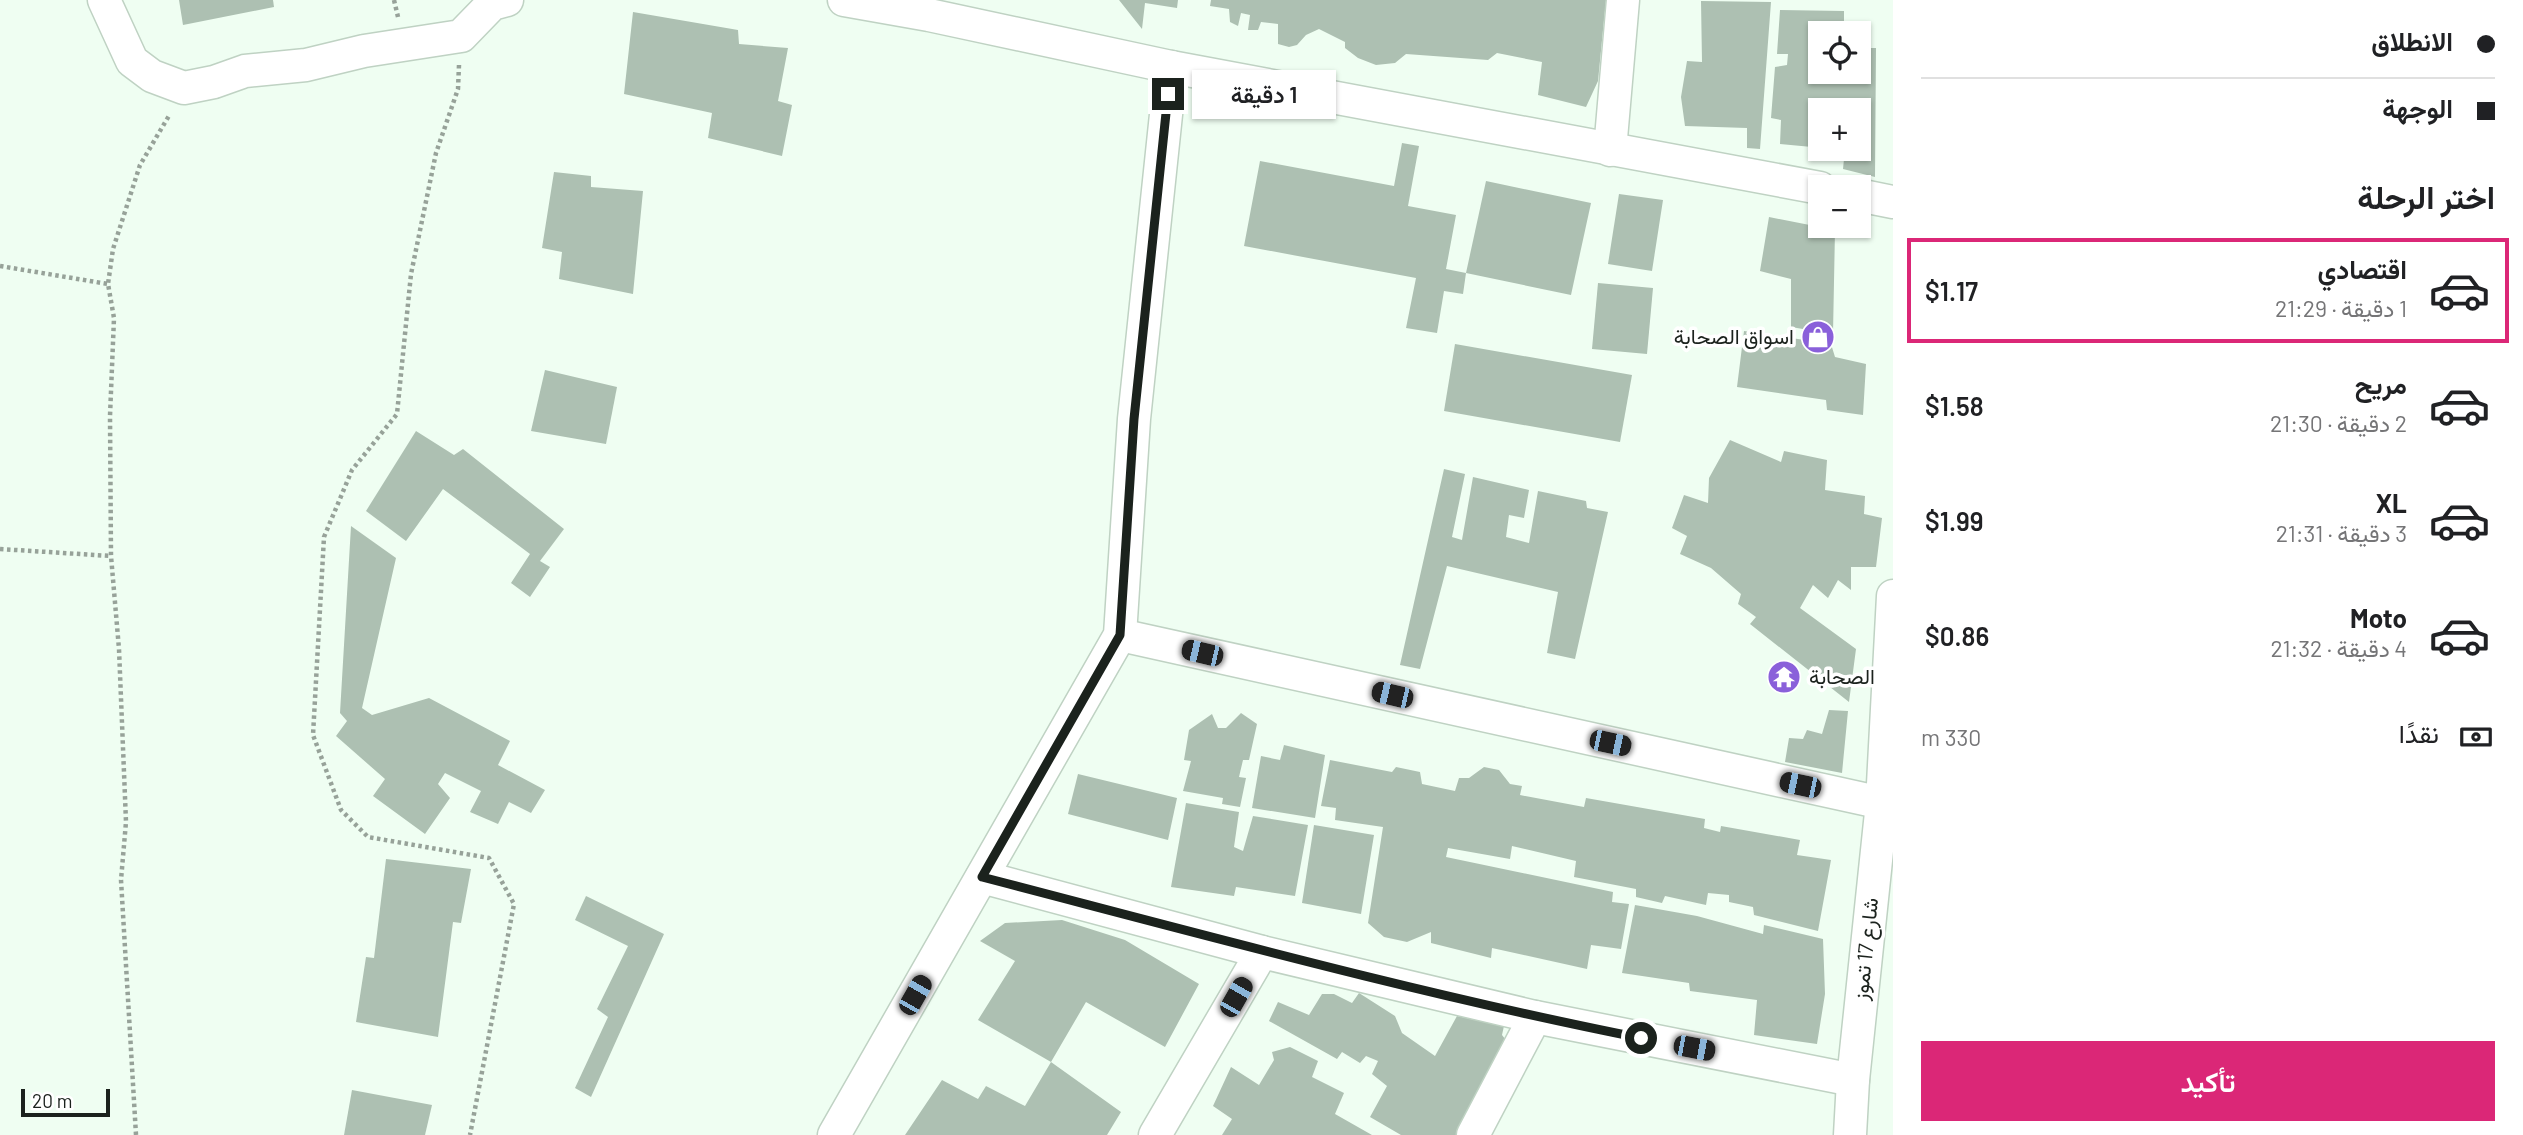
<!DOCTYPE html>
<html lang="ar">
<meta charset="utf-8">
<style>
:root{--surface:#fff;--page:#f2f2f2;--text:#202124;--muted:#757577;--line:#e0e0e0;--accent:#db2777}
body{margin:0;font-family:Barlow,Vazirmatn,sans-serif;background:var(--page);color:var(--text);direction:rtl;height:100vh;display:flex;flex-direction:column;font-size:26px;white-space:nowrap}
*{box-sizing:border-box;margin:0}
p{font-size:23px;color:var(--muted)}
.icon{flex:none;width:38px;height:38px;fill:none;stroke:currentColor;stroke-width:2;stroke-linecap:round;stroke-linejoin:round}
.map{position:relative;flex:1;overflow:hidden;direction:ltr}
.drawer{display:flex;flex-direction:column;background:var(--surface);width:630px}
.drawer>*{flex:none}
.top-card{display:grid;align-content:center;height:154px;padding:0 28px;background:var(--surface)}
.tools{position:absolute;left:1808px;top:21px;display:grid;gap:14px}
.tools a{display:grid;place-items:center;width:63px;height:63px;border-radius:0px;background:var(--surface);box-shadow:0 2px 5px #0004;font-size:35px}
.scale{position:absolute;left:21px;bottom:18px;width:89px;box-sizing:border-box;padding-left:7px;border:4px solid #1b221d;border-top:0;font-size:19px;line-height:24px;white-space:nowrap;color:#1b221d;-webkit-text-stroke:5px #fff;paint-order:stroke}
.end{position:absolute;width:32px;height:32px;margin:-16px;border:9px solid #1b221d;background:#fff;box-shadow:0 0 0 4px #fff}
.from{border-radius:50%}
.bubble{position:absolute;height:49px;border-radius:0px;background:var(--surface);box-shadow:0 2px 5px #0004;font-size:23px;font-weight:600;line-height:49px;text-align:center;direction:rtl}
.car{position:absolute;width:21px;height:42px;margin:-21px -10px;border-radius:9px;box-shadow:0 0 5px 2px #0007;background:linear-gradient(#222 24%,#8ab4d8 0 40%,#222 0 76%,#8ab4d8 0 86%,#222 0)}
.top-card b{display:flex;align-items:center;gap:24px;height:66px;font-size:26px}
.top-card b+b{border-top:2px solid var(--line)}
.top-card i{width:18px;height:18px;background:var(--text)}
ul{padding:0;list-style:none}
li{display:flex;align-items:center;gap:21px;height:105px;margin:0 14px 10px;padding:0 14px;border:4px solid transparent;border-radius:0px}
li div{flex:1}
li b{display:block;font-size:26px}
li em{font-style:normal;font-weight:600}
li.on{border-color:var(--accent)}
li>.icon{width:63px;height:63px;stroke-width:1.5}
h2{padding:0 28px;font-size:32px;line-height:84px}
.pay{display:flex;align-items:center;gap:18px;height:77px;padding:0 28px;font-size:26px}
.pay p{margin-inline-start:auto}
.action{display:flex;gap:14px;margin-top:auto;padding:14px 28px}
.action a{flex:1;height:80px;border-radius:0px;background:var(--accent);color:#fff;font-size:28px;font-weight:600;line-height:80px;text-align:center}
main{display:flex;flex:1;min-height:0}
.map>svg:first-child{display:block}
.building{fill:#adc0b2}
.lines{fill:none;stroke-linecap:round;stroke-linejoin:round}
.minor-casing{stroke:#bfd2c3;stroke-width:35}
.path{stroke:#97a299;stroke-width:4.5;stroke-dasharray:3.5 3.5;stroke-linecap:butt}
.minor{stroke:#fff;stroke-width:32}
.route{stroke:#1b221d;stroke-width:9}
.labels{text-anchor:middle;stroke-width:7;stroke-linejoin:round;paint-order:stroke}
.poi-label{font-size:21px;fill:#1b221d;stroke:#fff;text-anchor:end}
.street-label{font-size:21px;fill:#1b221d;stroke:#fff}
</style>
<main>
<section class="drawer">
<div class="top-card">
<b><i class="from"></i>الانطلاق</b>
<b><i></i>الوجهة</b>
</div>
<h2>اختر الرحلة</h2>
<ul>
<li class="on"><svg class="icon" aria-label="car" viewBox="0 0 24 24"><path d="M5 17H2v-5l4-1 3-4h7l3 4 3 1v5h-3M9 17h6M6 11h13"/><circle cx="7" cy="17" r="2"/><circle cx="17" cy="17" r="2"/></svg><div><b>اقتصادي</b><p>1 دقيقة · 21:29</p></div><em>$1.17</em></li>
<li><svg class="icon" aria-label="car" viewBox="0 0 24 24"><path d="M5 17H2v-5l4-1 3-4h7l3 4 3 1v5h-3M9 17h6M6 11h13"/><circle cx="7" cy="17" r="2"/><circle cx="17" cy="17" r="2"/></svg><div><b>مريح</b><p>2 دقيقة · 21:30</p></div><em>$1.58</em></li>
<li><svg class="icon" aria-label="car" viewBox="0 0 24 24"><path d="M5 17H2v-5l4-1 3-4h7l3 4 3 1v5h-3M9 17h6M6 11h13"/><circle cx="7" cy="17" r="2"/><circle cx="17" cy="17" r="2"/></svg><div><b>XL</b><p>3 دقيقة · 21:31</p></div><em>$1.99</em></li>
<li><svg class="icon" aria-label="car" viewBox="0 0 24 24"><path d="M5 17H2v-5l4-1 3-4h7l3 4 3 1v5h-3M9 17h6M6 11h13"/><circle cx="7" cy="17" r="2"/><circle cx="17" cy="17" r="2"/></svg><div><b>Moto</b><p>4 دقيقة · 21:32</p></div><em>$0.86</em></li>
</ul>
<div class="pay"><svg class="icon" aria-label="cash" viewBox="0 0 24 24"><path d="M3 7h18v10H3z"/><circle cx="12" cy="12" r="2"/></svg>نقدًا<p>330 m</p></div>
<div class="action"><a>تأكيد</a></div>
</section>
<div class="map">
<svg width="1893" height="1135" viewBox="0 0 1893 1135">
<rect width="100%" height="100%" fill="#effef2"/>
<g class="building">
<polygon points="179,0 273,0 274,7 183,25"/>
<polygon points="1119,0 1178,0 1177,8 1145,3 1142,29"/>
<polygon points="1211,0 1606,0 1598,81 1586,107 1538,95 1542,62 1497,53 1488,60 1406,54 1395,63 1376,65 1358,58 1345,48 1345,42 1319,29 1306,35 1297,45 1289,47 1278,44 1278,24 1261,22 1258,30 1248,30 1250,15 1241,13 1238,26 1230,22 1229,9 1210,6"/>
<polygon points="1701,1 1771,2 1760,149 1747,148 1747,128 1685,126 1681,97 1687,61 1702,62"/>
<polygon points="1780,10 1844,11 1844,33 1820,33 1820,72 1858,72 1858,48 1876,48 1875,177 1843,169 1845,149 1858,149 1858,110 1820,110 1820,130 1814,129 1812,147 1780,144 1781,120 1771,118 1775,67 1787,65 1788,54 1777,54"/>
<polygon points="633,12 738,30 739,44 788,48 778,101 792,105 782,156 708,138 712,113 624,94"/>
<polygon points="1402,143 1419,146 1408,206 1456,215 1446,269 1466,273 1463,294 1444,291 1437,333 1406,328 1416,278 1244,246 1260,161 1394,186"/>
<polygon points="554,172 591,176 591,187 643,191 633,294 559,279 562,252 542,248"/>
<polygon points="1486,181 1591,203 1571,295 1466,273"/>
<polygon points="1619,194 1663,200 1652,271 1608,264"/>
<polygon points="1769,217 1835,230 1833,334 1791,327 1791,279 1760,271"/>
<polygon points="1598,283 1653,288 1647,354 1592,349"/>
<polygon points="1744,331 1831,344 1835,357 1866,364 1863,415 1827,410 1826,400 1737,387"/>
<polygon points="1455,344 1632,375 1620,442 1444,411"/>
<polygon points="545,370 617,387 606,444 531,431"/>
<polygon points="416,431 454,455 463,449 564,529 540,561 550,567 530,597 511,583 530,554 443,489 406,541 366,511"/>
<polygon points="1730,440 1781,462 1784,451 1827,460 1825,490 1865,496 1864,514 1882,518 1876,567 1851,567 1851,590 1838,580 1828,598 1813,585 1800,608 1856,649 1849,702 1750,624 1756,617 1738,604 1741,594 1711,568 1680,554 1687,536 1672,528 1684,495 1708,503 1709,478"/>
<polygon points="1444,469 1465,474 1452,537 1462,540 1473,477 1529,490 1524,518 1509,515 1506,537 1529,543 1538,491 1586,501 1587,508 1608,512 1575,659 1547,653 1558,592 1447,566 1420,669 1400,665"/>
<polygon points="351,526 396,558 362,708 372,715 429,698 510,741 498,765 545,790 531,813 509,802 498,824 470,812 481,791 445,773 438,784 450,798 425,834 373,796 385,779 336,736 347,721 340,713"/>
<polygon points="1829,710 1848,711 1842,773 1785,762 1789,738 1803,739 1807,730 1822,734"/>
<polygon points="1241,713 1257,724 1249,760 1243,760 1239,777 1246,778 1240,807 1222,804 1223,798 1183,791 1191,761 1184,760 1189,730 1212,714 1218,728 1226,728"/>
<polygon points="1284,745 1325,755 1315,818 1252,808 1261,756 1280,760"/>
<polygon points="1330,760 1392,772 1396,767 1420,772 1422,784 1455,791 1459,778 1469,778 1484,767 1499,770 1510,784 1522,786 1520,795 1584,807 1586,798 1705,819 1704,828 1720,832 1721,826 1800,840 1797,855 1831,860 1818,931 1754,915 1753,907 1729,902 1729,895 1708,893 1706,905 1665,896 1662,903 1636,897 1636,889 1574,877 1576,861 1512,846 1510,859 1448,848 1446,857 1613,892 1612,902 1629,904 1621,949 1591,945 1587,969 1492,948 1491,958 1431,943 1431,932 1407,942 1384,937 1368,923 1383,827 1335,820 1336,808 1321,806"/>
<polygon points="1078,774 1177,798 1168,840 1068,814"/>
<polygon points="1186,803 1239,812 1234,847 1243,851 1253,816 1308,825 1295,896 1236,887 1234,896 1171,887"/>
<polygon points="1314,825 1374,835 1361,914 1302,903"/>
<polygon points="386,859 471,869 461,923 453,922 438,1037 356,1022 366,957 374,958"/>
<polygon points="586,896 664,934 591,1097 575,1088 608,1017 597,1009 628,946 575,920"/>
<polygon points="1635,905 1697,916 1763,934 1764,925 1823,939 1825,994 1817,1044 1754,1035 1757,1000 1690,991 1689,983 1622,973"/>
<polygon points="1062,920 1125,940 1199,984 1165,1047 1086,1002 1051,1062 978,1020 1015,961 980,941 1005,923"/>
<polygon points="1359,993 1395,1016 1402,1033 1435,1056 1457,1016 1504,1026 1502,1035 1509,1044 1460,1135 1401,1135 1370,1117 1387,1086 1372,1074 1378,1061 1366,1056 1360,1063 1342,1052 1337,1059 1269,1021 1278,1002 1309,1015 1322,994 1334,994 1352,1003"/>
<polygon points="1290,1047 1318,1061 1312,1077 1344,1093 1335,1114 1372,1135 1222,1135 1232,1119 1213,1106 1231,1067 1259,1085 1274,1060 1272,1052"/>
<polygon points="1051,1062 1121,1112 1107,1135 905,1135 942,1080 978,1099 986,1086 1025,1106"/>
<polygon points="352,1090 432,1105 425,1135 344,1135"/>
</g>
<g class="lines">
<defs>
<g id="minor">
<polyline points="104,0 132,61 152,76 184,88 214,82 245,71 306,65 364,51 461,36 492,4 507,0"/>
<polyline points="844,0 929,15 1171,67 1820,188"/>
<polyline points="1610,150 1623,0"/>
<polyline points="1858,195 1893,202"/>
<polyline points="1120,635 1882,803"/>
<polyline points="982,877 1262,952 1535,1017 1853,1080"/>
<polyline points="834,1135 1120,635 1134,419 1171,67"/>
<polyline points="1155,1135 1262,952"/>
<polyline points="1473,1135 1535,1017"/>
<polyline points="1850,1135 1853,1080 1882,803 1893,596"/>
</g>
</defs>
<use href="#minor" class="minor-casing"/>
<g class="path">
<polyline points="394,0 398,17"/>
<polyline points="459,65 458,89 436,153 411,274 397,414 352,470 324,537 313,735 341,810 368,837 489,858 514,904 470,1135"/>
<polyline points="0,266 108,284"/>
<polyline points="0,549 111,556"/>
<polyline points="136,1135 121,880 126,822 119,649 111,556 110,416 114,318 108,284 113,249 140,165 170,114"/>
</g>
<use href="#minor" class="minor"/>
</g>
<g class="lines">
<path class="route" d="M1168 94 1134 419 1120 635 982 877C1201 934 1419 994 1641 1038"/>
</g>
<defs>
<symbol id="shop-disc" viewBox="-11 -11 22 22"><circle r="9.5" fill="#8a60da" stroke="#fff"/><path d="M-5-2.5h2.3a2.7 3.5 0 0 1 5.4 0H5L5.5 6h-11ZM-1.5-2.5h3a1.5 2.3 0 0 0-3 0Z" fill="#fff"/></symbol>
<symbol id="temple-disc" viewBox="-11 -11 22 22"><circle r="9.5" fill="#8a60da" stroke="#fff"/><path d="M0-6L5-2H3V0L6.5 2.5H4V6H1.5V3h-3V6H-4V2.5H-6.5L-3 0V-2H-5Z" fill="#fff"/></symbol>
</defs>
<g fill-rule="evenodd">
<use href="#shop-disc" x="1799" y="318" width="38" height="38"/>
<use href="#temple-disc" x="1765" y="658" width="38" height="38"/>
</g>
<g class="labels">
<g class="poi-label">
<text x="1794" y="344">اسواق الصحابة</text>
<text x="1809" y="684" text-anchor="start">الصحابة</text>
</g>
<g class="street-label">
<text transform="translate(1866 949) rotate(-84)" y="7">شارع 17 تموز</text>
</g>
</g>
</svg>
<div class="tools">
<a><svg class="icon" aria-label="locate" viewBox="0 0 24 24"><circle cx="12" cy="12" r="6"/><path d="M12 2v4M12 18v4M2 12h4M18 12h4"/></svg></a>
<a>+</a>
<a>−</a>
</div>
<div class="scale">20 m</div>
<i class="end from" style="left:1641px;top:1038px"></i>
<i class="end" style="left:1168px;top:94px"></i>
<div class="bubble" style="left:1192px;top:70px;width:144px">1 دقيقة</div>
<i class="car" style="left:1202px;top:653px;rotate:283deg"></i>
<i class="car" style="left:1392px;top:695px;rotate:283deg"></i>
<i class="car" style="left:1610px;top:743px;rotate:102deg"></i>
<i class="car" style="left:1800px;top:785px;rotate:282deg"></i>
<i class="car" style="left:915px;top:995px;rotate:30deg"></i>
<i class="car" style="left:1236px;top:997px;rotate:30deg"></i>
<i class="car" style="left:1694px;top:1048px;rotate:101deg"></i>
</div>
</main>
